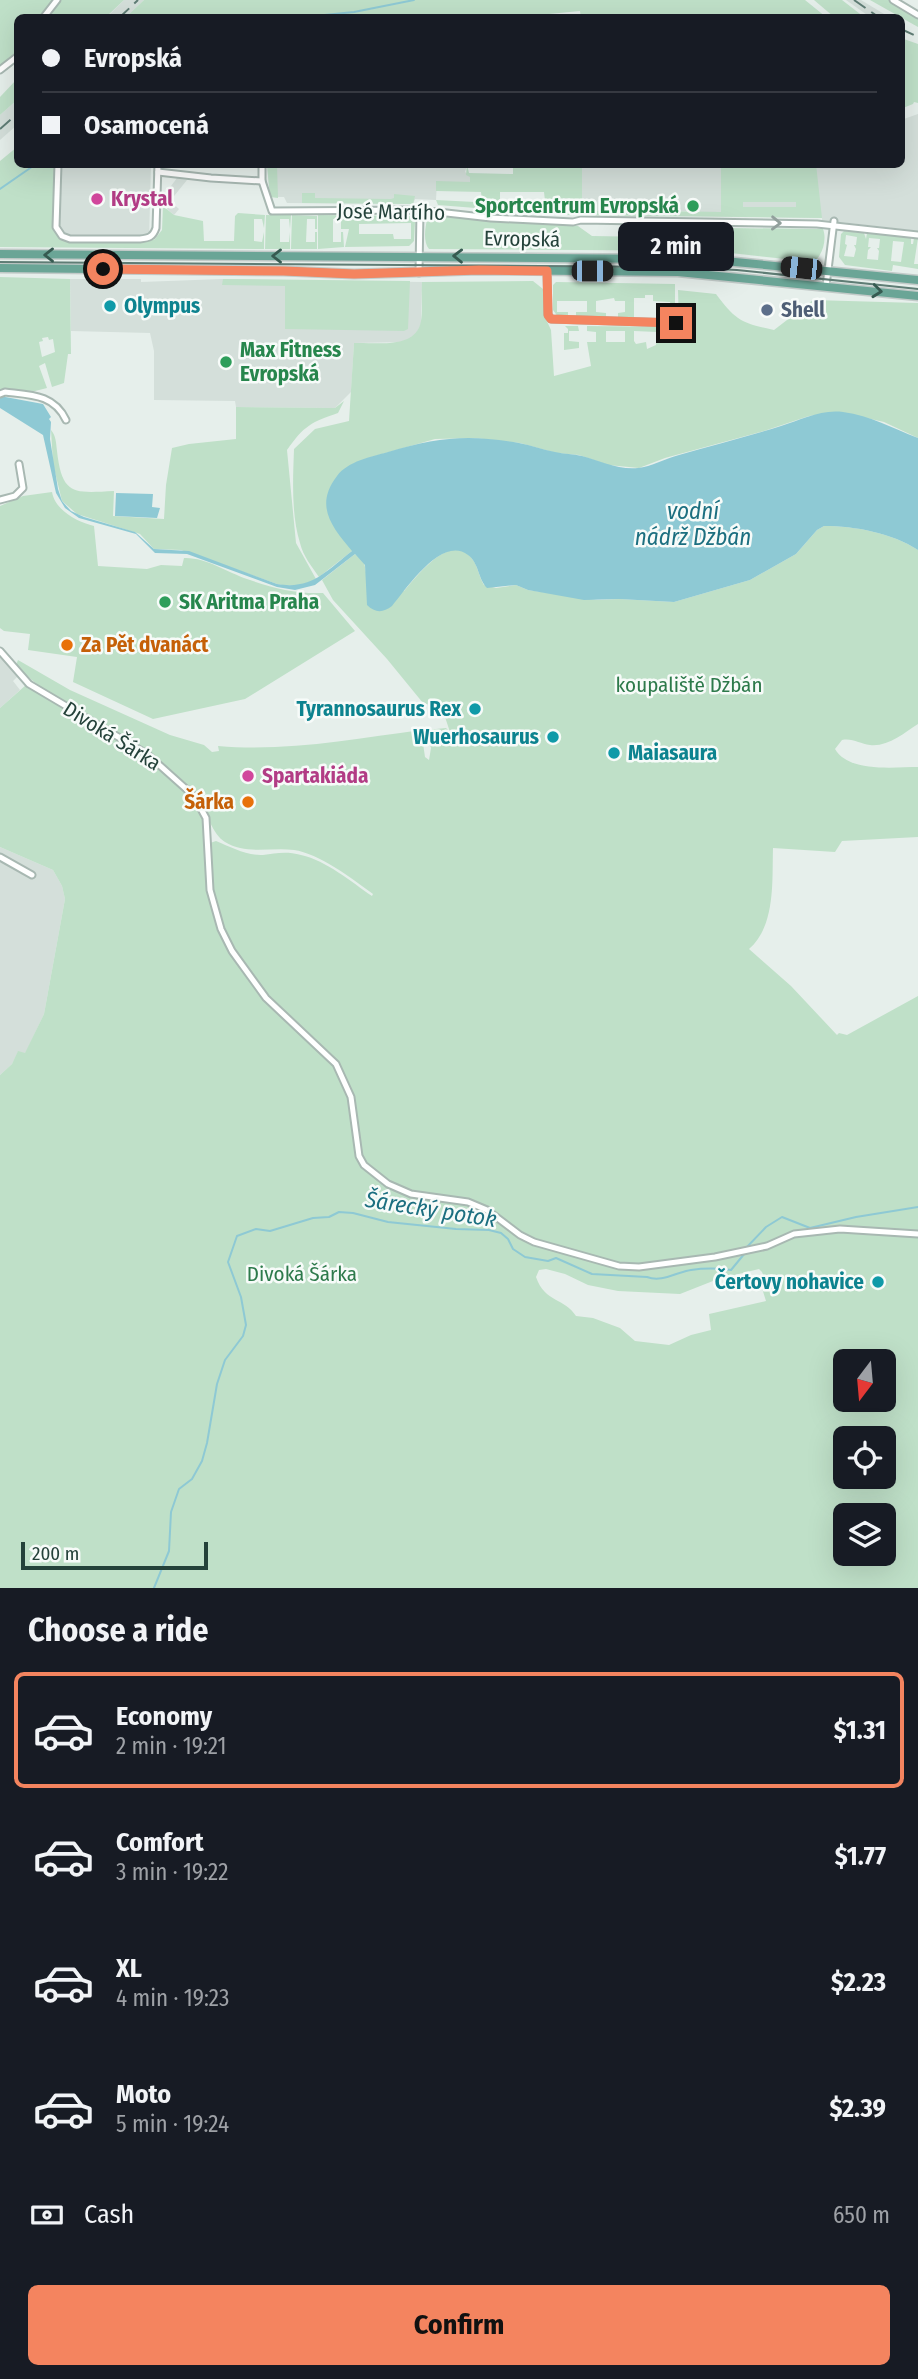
<!DOCTYPE html>
<meta charset="utf-8">
<style>
:root{--surface:#171b24;--page:#242831;--text:#f1f3f6;--muted:#9ea1a6;--line:#363941;--accent:#f4845f}
body{margin:0;font-family:"Fira Sans Condensed",sans-serif;background:var(--page);color:var(--text);height:100vh;display:flex;flex-direction:column;font-size:26px;white-space:nowrap}
*{box-sizing:border-box;margin:0}
p{font-size:23px;color:var(--muted)}
.icon{flex:none;width:38px;height:38px;fill:none;stroke:currentColor;stroke-width:2;stroke-linecap:round;stroke-linejoin:round}
.map{position:relative;height:1588px;overflow:hidden}
.side{display:flex;flex-direction:column;background:var(--surface);flex:1}
.side>*{flex:none}
.hud{position:absolute;left:14px;top:14px;width:891px;height:154px;border-radius:10px;box-shadow:0 7px 28px #0002;display:grid;align-content:center;height:154px;padding:0 28px;background:var(--surface)}
.needle{width:46px;rotate:196deg}
.fabs{position:absolute;left:833px;top:1349px;display:grid;gap:14px}
.fabs a{display:grid;place-items:center;width:63px;height:63px;border-radius:10px;background:var(--surface);box-shadow:0 7px 28px #0002;font-size:35px}
.scale{position:absolute;left:21px;bottom:18px;width:187px;box-sizing:border-box;padding-left:7px;border:4px solid #24423a;border-top:0;font-size:19px;line-height:24px;white-space:nowrap;color:#24423a;-webkit-text-stroke:5px #f7fbf9;paint-order:stroke}
.end{position:absolute;width:32px;height:32px;margin:-16px;border:9px solid #f4845f;background:#111;box-shadow:0 0 0 4px #111}
.from{border-radius:50%}
.bubble{position:absolute;height:49px;border-radius:10px;background:var(--surface);box-shadow:0 7px 28px #0002;font-size:23px;font-weight:700;line-height:49px;text-align:center}
.car{position:absolute;width:21px;height:42px;margin:-21px -10px;border-radius:9px;box-shadow:0 0 5px 2px #0007;background:linear-gradient(#222 24%,#8ab4d8 0 40%,#222 0 76%,#8ab4d8 0 86%,#222 0)}
.hud b{display:flex;align-items:center;gap:24px;height:66px;font-size:26px}
.hud b+b{border-top:2px solid var(--line)}
.hud i{width:18px;height:18px;background:var(--text)}
ul{padding:0;list-style:none}
li{display:flex;align-items:center;gap:21px;height:116px;margin:0 14px 10px;padding:0 14px;border:4px solid transparent;border-radius:10px}
li div{flex:1}
li b{display:block;font-size:26px}
li em{font-style:normal;font-weight:700}
li.current{border-color:var(--accent)}
li>.icon{width:63px;height:63px;stroke-width:1.5}
h2{padding:0 28px;font-size:32px;line-height:84px}
.pay{display:flex;align-items:center;gap:18px;height:77px;padding:0 28px;font-size:26px}
.pay p{margin-inline-start:auto}
.cta{display:flex;gap:14px;margin-top:auto;padding:14px 28px}
.cta a{flex:1;height:80px;border-radius:10px;background:var(--accent);color:#111;font-size:28px;font-weight:700;line-height:80px;text-align:center}
.map>svg:first-child{display:block}
.built{fill:#d4dfda}
.green{fill:#bfe0c8;fill-rule:evenodd}
.water{fill:#8ec9d4}
.lines{fill:none;stroke-linecap:round;stroke-linejoin:round}
.stream{stroke:#8ec9d4;stroke-width:2}
.street-casing{stroke:#a8b8b2;stroke-width:9}
.primary-casing{stroke:#c2cac8;stroke-width:11}
.street{stroke:#fff;stroke-width:5}
.primary{stroke:#6aa596;stroke-width:8}
.tram{stroke:#5f7d75;stroke-width:2}
.rail{stroke:#5f7d75;stroke-width:2;stroke-dasharray:14 7;stroke-linecap:butt}
.oneway{stroke:#92a09c}
.oneway2{stroke:#365b51}
.route{stroke:#f4845f;stroke-width:9}
.hotel-dot{fill:#d1479c;stroke:#f7fbf9;stroke-width:2.5}
.leisure-dot{fill:#2e9e5b;stroke:#f7fbf9;stroke-width:2.5}
.culture-dot{fill:#0f9aa8;stroke:#f7fbf9;stroke-width:2.5}
.service-dot{fill:#5c6f8a;stroke:#f7fbf9;stroke-width:2.5}
.food-dot{fill:#e8710a;stroke:#f7fbf9;stroke-width:2.5}
.labels{text-anchor:middle;stroke-width:5;stroke-linejoin:round;paint-order:stroke}
.hotel-label{font-size:21px;font-weight:bold;fill:#b23c85;stroke:#f7fbf9;text-anchor:start}
.leisure-label{font-size:21px;font-weight:bold;fill:#27864d;stroke:#f7fbf9;text-anchor:start}
.street-label{font-size:21px;fill:#24423a;stroke:#f7fbf9}
.culture-label{font-size:21px;font-weight:bold;fill:#0d838f;stroke:#f7fbf9;text-anchor:end}
.service-label{font-size:21px;font-weight:bold;fill:#4e5e75;stroke:#f7fbf9;text-anchor:start}
.food-label{font-size:21px;font-weight:bold;fill:#c56008;stroke:#f7fbf9;text-anchor:start}
.park-label{font-size:21px;fill:#2d7a4b;stroke:#f7fbf9}
.water-label{font-size:23px;font-style:italic;fill:#1c6f80;stroke:#f7fbf9}
</style>
<div class="map">
<svg width="918" height="1588" viewBox="0 0 918 1588">
<rect width="100%" height="100%" fill="#e6efeb"/>
<g class="built">
<polygon points="124,0 144,0 126,17 106,18"/>
<polygon points="846,0 861,0 889,17 870,17"/>
<polygon points="17,100 17,125 0,140 0,115"/>
<polygon points="918,114 918,231 822,220 822,218 700,216 700,211 587,211 587,209 580,208 580,211 564,211 564,198 562,201 555,165 901,164 901,120"/>
<polygon points="56,165 151,165 149,242 69,242 60,238 53,229"/>
<polygon points="267,165 467,165 465,172 471,177 471,182 437,182 436,200 415,199 413,204 287,203 284,197 270,197"/>
<polygon points="177,178 187,180 170,201 179,209 174,215 159,202"/>
<polygon points="70,279 141,279 141,282 222,279 422,282 421,324 415,336 405,342 354,343 351,392 335,408 236,407 235,401 154,400 154,351 150,333 71,331"/>
<polygon points="0,656 18,676 13,681 20,690 0,708"/>
<polygon points="0,847 53,870 62,886 65,899 44,1014 25,1054 18,1052 12,1064 0,1075"/>
</g>
<g class="green">
<polygon points="0,0 124,0 106,17 18,18 17,56 15,53 0,66"/>
<polygon points="144,0 805,0 826,17 581,18 580,11 508,18 126,17"/>
<polygon points="814,0 842,0 864,17 834,17"/>
<polygon points="870,0 889,0 918,17 918,27"/>
<polygon points="901,38 918,44 918,103 914,102 913,104 903,108 905,116 901,118"/>
<polygon points="17,79 17,100 0,115 0,97"/>
<polygon points="17,147 18,164 56,165 53,228 60,238 69,242 154,240 162,230 163,206 174,215 203,221 204,241 234,241 235,216 238,213 265,215 264,228 262,219 254,219 254,241 262,242 264,232 264,249 0,247 0,161"/>
<path d="M816 164 822 218 565 215V212H580L581 208 587 209 588 211H600L601 209H609V211H642V215H661V211L721 212V165ZM743 202H796V207H743Z"/>
<polygon points="267,165 277,165 278,198 270,197"/>
<path d="M467 165 469 173 513 174V165H484H582V200L563 198 562 210 559 211 562 212V215L438 205 436 200 475 202 482 201 481 192 436 191V181L470 182V177L466 175ZM500 192H544L545 201H500Z"/>
<polygon points="302,193 315,193 315,198 391,199 394,198 394,194 415,196 413,204 302,203"/>
<polygon points="266,215 291,215 290,229 289,219 280,219 280,242 289,242 290,232 290,249 265,249"/>
<polygon points="292,215 317,216 317,229 315,229 315,219 307,219 306,242 315,242 315,232 317,232 317,249 291,249"/>
<path d="M318 215 411 216 415 222 414 241 409 246 345 247 349 229H341V219H333V242H341V232H343L344 247 318 249ZM411 223V239H394L393 234H359V224Z"/>
<path d="M434 216 578 226 592 236 711 238 727 228 823 229C827 239 823 256 813 262L712 251 429 249C423 242 425 228 427 220Z"/>
<path d="M844 231 864 233 866 239 867 233 911 238V244H913L914 238H918L914 264H918V269L893 265 892 271 845 265 839 257 841 234ZM846 235 857 237 856 245H854L856 249 854 257 844 256 847 245 845 244ZM869 238 880 239 879 248H877L879 251 878 260 867 259 868 250 871 247H868ZM893 241 904 242 901 262 891 261Z"/>
<path d="M0 277 70 279 71 354H68L64 383 52 387 45 363 39 366 47 388 35 391 0 390ZM48 337 49 340 53 339 55 352 42 357 39 342 43 341 42 338Z"/>
<polygon points="223,279 410,281 408,329 404,331 285,329 285,286 222,285"/>
<path d="M533 281 543 289 545 317 551 330 554 376 591 366 587 342H596V332L587 331V326L679 327 678 290 716 294C736 321 742 323 774 330L813 300 918 303V438L884 422 840 412 809 416 764 431 665 458 639 468 608 465 579 455 556 453 520 443 475 438 435 439 365 459 352 551 319 577C312 567 303 556 300 543 291 514 293 479 294 449L315 429 349 421 354 343C376 342 416 350 421 321 423 309 421 295 422 282ZM606 331H625V342H606ZM634 331 657 332 656 345 647 349 646 342 636 344 634 341Z"/>
<polygon points="556,282 675,284 675,318 670,318 670,313 673,313 670,302 653,301 653,295 645,295 645,298 634,298 634,317 618,317 618,313 625,312 625,301 615,301 614,298 596,301 596,312 606,313 606,317 576,317 576,312 587,312 587,301 557,301 557,312 568,312 568,317 558,317 553,310 553,285"/>
<polygon points="565,326 578,326 579,331 569,331 569,341 579,342 579,348 564,350 564,333 568,333 568,329"/>
<path d="M344 401 338 413C311 422 304 426 287 450L296 543 316 579C303 586 292 587 277 584L181 550 154 549 140 534 77 514 62 501 53 464 51 430C56 436 56 442 57 451 62 496 74 493 114 491L113 516 164 519 166 485 172 448 189 444 236 439V407L335 408Z"/>
<path d="M52 492C55 510 77 522 94 526L98 566 147 569 161 565 182 566 184 558C205 557 227 572 247 579 272 588 296 594 323 593L355 631 245 699 153 719 73 682 77 657 28 650 30 634 4 631 0 628V506L23 496Z"/>
<path d="M824 526C855 526 892 533 918 550V724C904 733 888 747 870 745 860 744 853 738 842 740L835 749C849 773 894 767 918 767V837L842 841 835 852 773 848C772 880 776 926 749 949L791 986 837 1035 839 1033 847 1035 918 996V1588H0V1075L12 1064 18 1051 25 1053 44 1014 65 899 62 886 53 870 0 847V708L26 685C72 714 182 765 202 815 209 834 208 859 210 880V843L216 841C231 847 247 856 263 855 276 853 287 851 301 855 327 861 350 881 372 896L373 894C353 879 318 853 294 850 271 847 246 855 225 842 212 834 208 814 200 802 187 783 167 767 150 753 140 745 128 740 117 734 82 713 44 695 16 665L18 660 70 690 170 735 204 745 212 752 219 751 218 746C286 752 354 739 421 730L425 757 429 760 431 748 426 730 446 728 450 732 443 711 436 707 423 703 387 659 333 600 322 580 355 554 364 562 366 572 404 591C417 576 452 529 473 560 478 567 479 577 484 585L496 588 516 585 528 590 597 600 619 599 674 602 750 580 796 554 817 530ZM546 1269 565 1274 588 1285 618 1291 680 1294 718 1279 759 1269 762 1272 766 1282 761 1285 766 1301 709 1314 711 1330 691 1335 669 1345 635 1341 620 1328 593 1318 576 1316C565 1298 545 1303 536 1277L539 1270ZM845 1362H884V1400H845ZM845 1438H884V1477H845ZM845 1516H884V1554H845Z"/>
</g>
<g class="water">
<path d="M0 396 43 404 51 417 49 419 51 422 50 439 58 489 62 501 71 511 84 517 135 532 154 549 189 551 277 584C312 590 326 571 352 551 332 527 314 506 337 476 348 461 371 457 388 452 437 437 469 434 519 443 531 445 543 450 555 452 564 454 573 454 582 456 600 461 618 470 638 468 651 467 666 458 679 455 713 445 747 437 781 426 801 420 821 409 843 412 871 416 892 428 918 438V550C892 533 855 526 824 526L817 530 796 554 750 580 674 602 619 599 584 600 528 590 516 585 487 588C478 579 479 563 468 555 442 535 407 588 392 606 383 613 375 613 367 605L365 565 355 554 315 585 295 590 277 587 187 554 155 553 136 534 79 518 65 508 56 493 43 435 0 408Z"/>
<polygon points="116,493 153,494 152,507 160,508 157,518 115,516"/>
</g>
<g class="lines">
<g class="stream">
<polyline points="295,18 354,12 414,0"/>
<polyline points="0,189 36,164"/>
<polyline points="746,1248 766,1227 782,1217 810,1228 856,1217 918,1207"/>
<path d="M154 1588 169 1551 171 1512 179 1489 192 1479 202 1461 207 1443 217 1384 225 1360 243 1336 246 1325 241 1297 228 1262 237 1236 256 1229 270 1231 313 1218 329 1217 339 1212 353 1213 388 1222 456 1229 489 1230 501 1233 508 1239 513 1249 525 1257 548 1261 556 1258 592 1274 647 1277C662 1283 676 1272 691 1270 704 1268 717 1268 731 1270L745 1253"/>
</g>
<defs>
<g id="street">
<polyline points="893,0 918,15"/>
<polyline points="43,18 57,0"/>
<polyline points="0,70 18,56"/>
<path d="M58 164 56 227 62 236 70 239H140C149 238 153 237 156 228L158 164"/>
<polyline points="262,164 262,181 272,211 420,210 491,218 573,222 581,220 817,224 918,235"/>
<polyline points="158,172 211,178 262,181"/>
<polyline points="547,271 548,315 551,319 676,323"/>
<polyline points="419,273 420,210"/>
<polyline points="826,286 834,221"/>
<path d="M0 394 5 392C30 395 54 394 66 420"/>
<polyline points="0,500 15,496 23,488 19,464"/>
<polyline points="0,651 29,684 147,754 194,796 206,818 210,890 221,929 232,951 266,998 336,1064 351,1097 359,1156 364,1165 388,1184 411,1194 468,1202 487,1210 520,1235 534,1242 619,1266 639,1267 715,1257 767,1246 794,1234 840,1229 918,1234"/>
<polyline points="0,857 32,875"/>
</g>
<g id="primary">
<polyline points="0,254 670,259 735,262 918,280"/>
<polyline points="0,268 284,271 354,274 479,270 678,272 918,296"/>
</g>
</defs>
<use href="#street" class="street-casing"/>
<use href="#primary" class="primary-casing"/>
<use href="#street" class="street"/>
<use href="#primary" class="primary"/>
<polyline class="tram" points="0,262 671,267 737,270 918,289"/>
<g class="rail">
<polyline points="854,0 880,18"/>
<polyline points="119,18 138,0"/>
<polyline points="901,29 918,37"/>
<polyline points="0,129 18,113"/>
</g>
</g>
<defs><path id="oneway-chevron" d="M-2-3.5L2.5 0L-2 3.5" fill="none" stroke-width="1.6" stroke-linecap="round" stroke-linejoin="round" transform="scale(1.75)"/></defs>
<use class="oneway" href="#oneway-chevron" transform="translate(776 223) rotate(1)"/>
<g class="oneway2">
<use href="#oneway-chevron" transform="translate(49 255) rotate(-180)"/>
<use href="#oneway-chevron" transform="translate(277 256) rotate(-180)"/>
<use href="#oneway-chevron" transform="translate(458 256) rotate(-179)"/>
<use href="#oneway-chevron" transform="translate(877 291) rotate(6)"/>
</g>
<g class="lines">
<polyline class="route" points="103,269 284,271 354,274 479,270 547,271 548,315 551,319 676,323"/>
</g>
<g class="hotel-dot">
<circle cx="97" cy="199" r="7"/>
<circle cx="248" cy="776" r="7"/>
</g>
<g class="leisure-dot">
<circle cx="693" cy="206" r="7"/>
<circle cx="226" cy="362" r="7"/>
<circle cx="165" cy="602" r="7"/>
</g>
<g class="culture-dot">
<circle cx="110" cy="306" r="7"/>
<circle cx="475" cy="709" r="7"/>
<circle cx="553" cy="737" r="7"/>
<circle cx="614" cy="753" r="7"/>
<circle cx="878" cy="1282" r="7"/>
</g>
<circle class="service-dot" cx="767" cy="310" r="7"/>
<g class="food-dot">
<circle cx="67" cy="645" r="7"/>
<circle cx="248" cy="802" r="7"/>
</g>
<g class="labels">
<g class="hotel-label">
<text x="111" y="206">Krystal</text>
<text x="262" y="783">Spartakiáda</text>
</g>
<g class="leisure-label">
<text x="679" y="213" text-anchor="end">Sportcentrum Evropská</text>
<text x="240" y="357">Max Fitness<tspan x="240" dy="24">Evropská</tspan></text>
<text x="179" y="609">SK Aritma Praha</text>
</g>
<g class="street-label">
<text transform="translate(391 212) rotate(1)" y="7">José Martího</text>
<text transform="translate(522 239) rotate(1)" y="7">Evropská</text>
<text transform="translate(112 736) rotate(32)" y="7">Divoká Šárka</text>
</g>
<g class="culture-label">
<text x="124" y="313" text-anchor="start">Olympus</text>
<text x="461" y="716">Tyrannosaurus Rex</text>
<text x="539" y="744">Wuerhosaurus</text>
<text x="628" y="760" text-anchor="start">Maiasaura</text>
<text x="864" y="1289">Čertovy nohavice</text>
</g>
<g class="service-label">
<text x="781" y="317">Shell</text>
</g>
<g class="food-label">
<text x="81" y="652">Za Pět dvanáct</text>
<text x="234" y="809" text-anchor="end">Šárka</text>
</g>
<g class="park-label">
<text x="689" y="692">koupaliště Džbán</text>
<text x="302" y="1281">Divoká Šárka</text>
</g>
<g class="water-label">
<text x="693" y="519">vodní<tspan x="693" dy="26">nádrž Džbán</tspan></text>
<text transform="translate(431 1209) rotate(9)" y="8">Šárecký potok</text>
</g>
</g>
</svg>
<div class="fabs">
<a><svg class="needle" viewBox="-14 -14 28 28"><path d="M0-13l5 13h-10z" fill="#e53935"/><path d="M0 13l5-13h-10z" fill="#9ea1a6"/></svg></a>
<a><svg class="icon" aria-label="locate" viewBox="0 0 24 24"><circle cx="12" cy="12" r="6"/><path d="M12 2v4M12 18v4M2 12h4M18 12h4"/></svg></a>
<a><svg class="icon" aria-label="layers" viewBox="0 0 24 24"><path d="M12 4l9 5-9 5-9-5zM3 14l9 5 9-5"/></svg></a>
</div>
<div class="scale">200 m</div>
<i class="end from" style="left:103px;top:269px"></i>
<i class="end" style="left:676px;top:323px"></i>
<div class="bubble" style="left:618px;top:222px;width:116px">2 min</div>
<i class="car" style="left:801px;top:268px;rotate:276deg"></i>
<i class="car" style="left:592px;top:271px;rotate:90deg"></i>
<div class="hud">
<b><i class="from"></i>Evropská</b>
<b><i></i>Osamocená</b>
</div>
</div>
<section class="side">
<h2>Choose a ride</h2>
<ul>
<li class="current"><svg class="icon" aria-label="car" viewBox="0 0 24 24"><path d="M5 17H2v-5l4-1 3-4h7l3 4 3 1v5h-3M9 17h6M6 11h13"/><circle cx="7" cy="17" r="2"/><circle cx="17" cy="17" r="2"/></svg><div><b>Economy</b><p>2 min · 19:21</p></div><em>$1.31</em></li>
<li><svg class="icon" aria-label="car" viewBox="0 0 24 24"><path d="M5 17H2v-5l4-1 3-4h7l3 4 3 1v5h-3M9 17h6M6 11h13"/><circle cx="7" cy="17" r="2"/><circle cx="17" cy="17" r="2"/></svg><div><b>Comfort</b><p>3 min · 19:22</p></div><em>$1.77</em></li>
<li><svg class="icon" aria-label="car" viewBox="0 0 24 24"><path d="M5 17H2v-5l4-1 3-4h7l3 4 3 1v5h-3M9 17h6M6 11h13"/><circle cx="7" cy="17" r="2"/><circle cx="17" cy="17" r="2"/></svg><div><b>XL</b><p>4 min · 19:23</p></div><em>$2.23</em></li>
<li><svg class="icon" aria-label="car" viewBox="0 0 24 24"><path d="M5 17H2v-5l4-1 3-4h7l3 4 3 1v5h-3M9 17h6M6 11h13"/><circle cx="7" cy="17" r="2"/><circle cx="17" cy="17" r="2"/></svg><div><b>Moto</b><p>5 min · 19:24</p></div><em>$2.39</em></li>
</ul>
<div class="pay"><svg class="icon" aria-label="cash" viewBox="0 0 24 24"><path d="M3 7h18v10H3z"/><circle cx="12" cy="12" r="2"/></svg>Cash<p>650 m</p></div>
<div class="cta"><a>Confirm</a></div>
</section>
